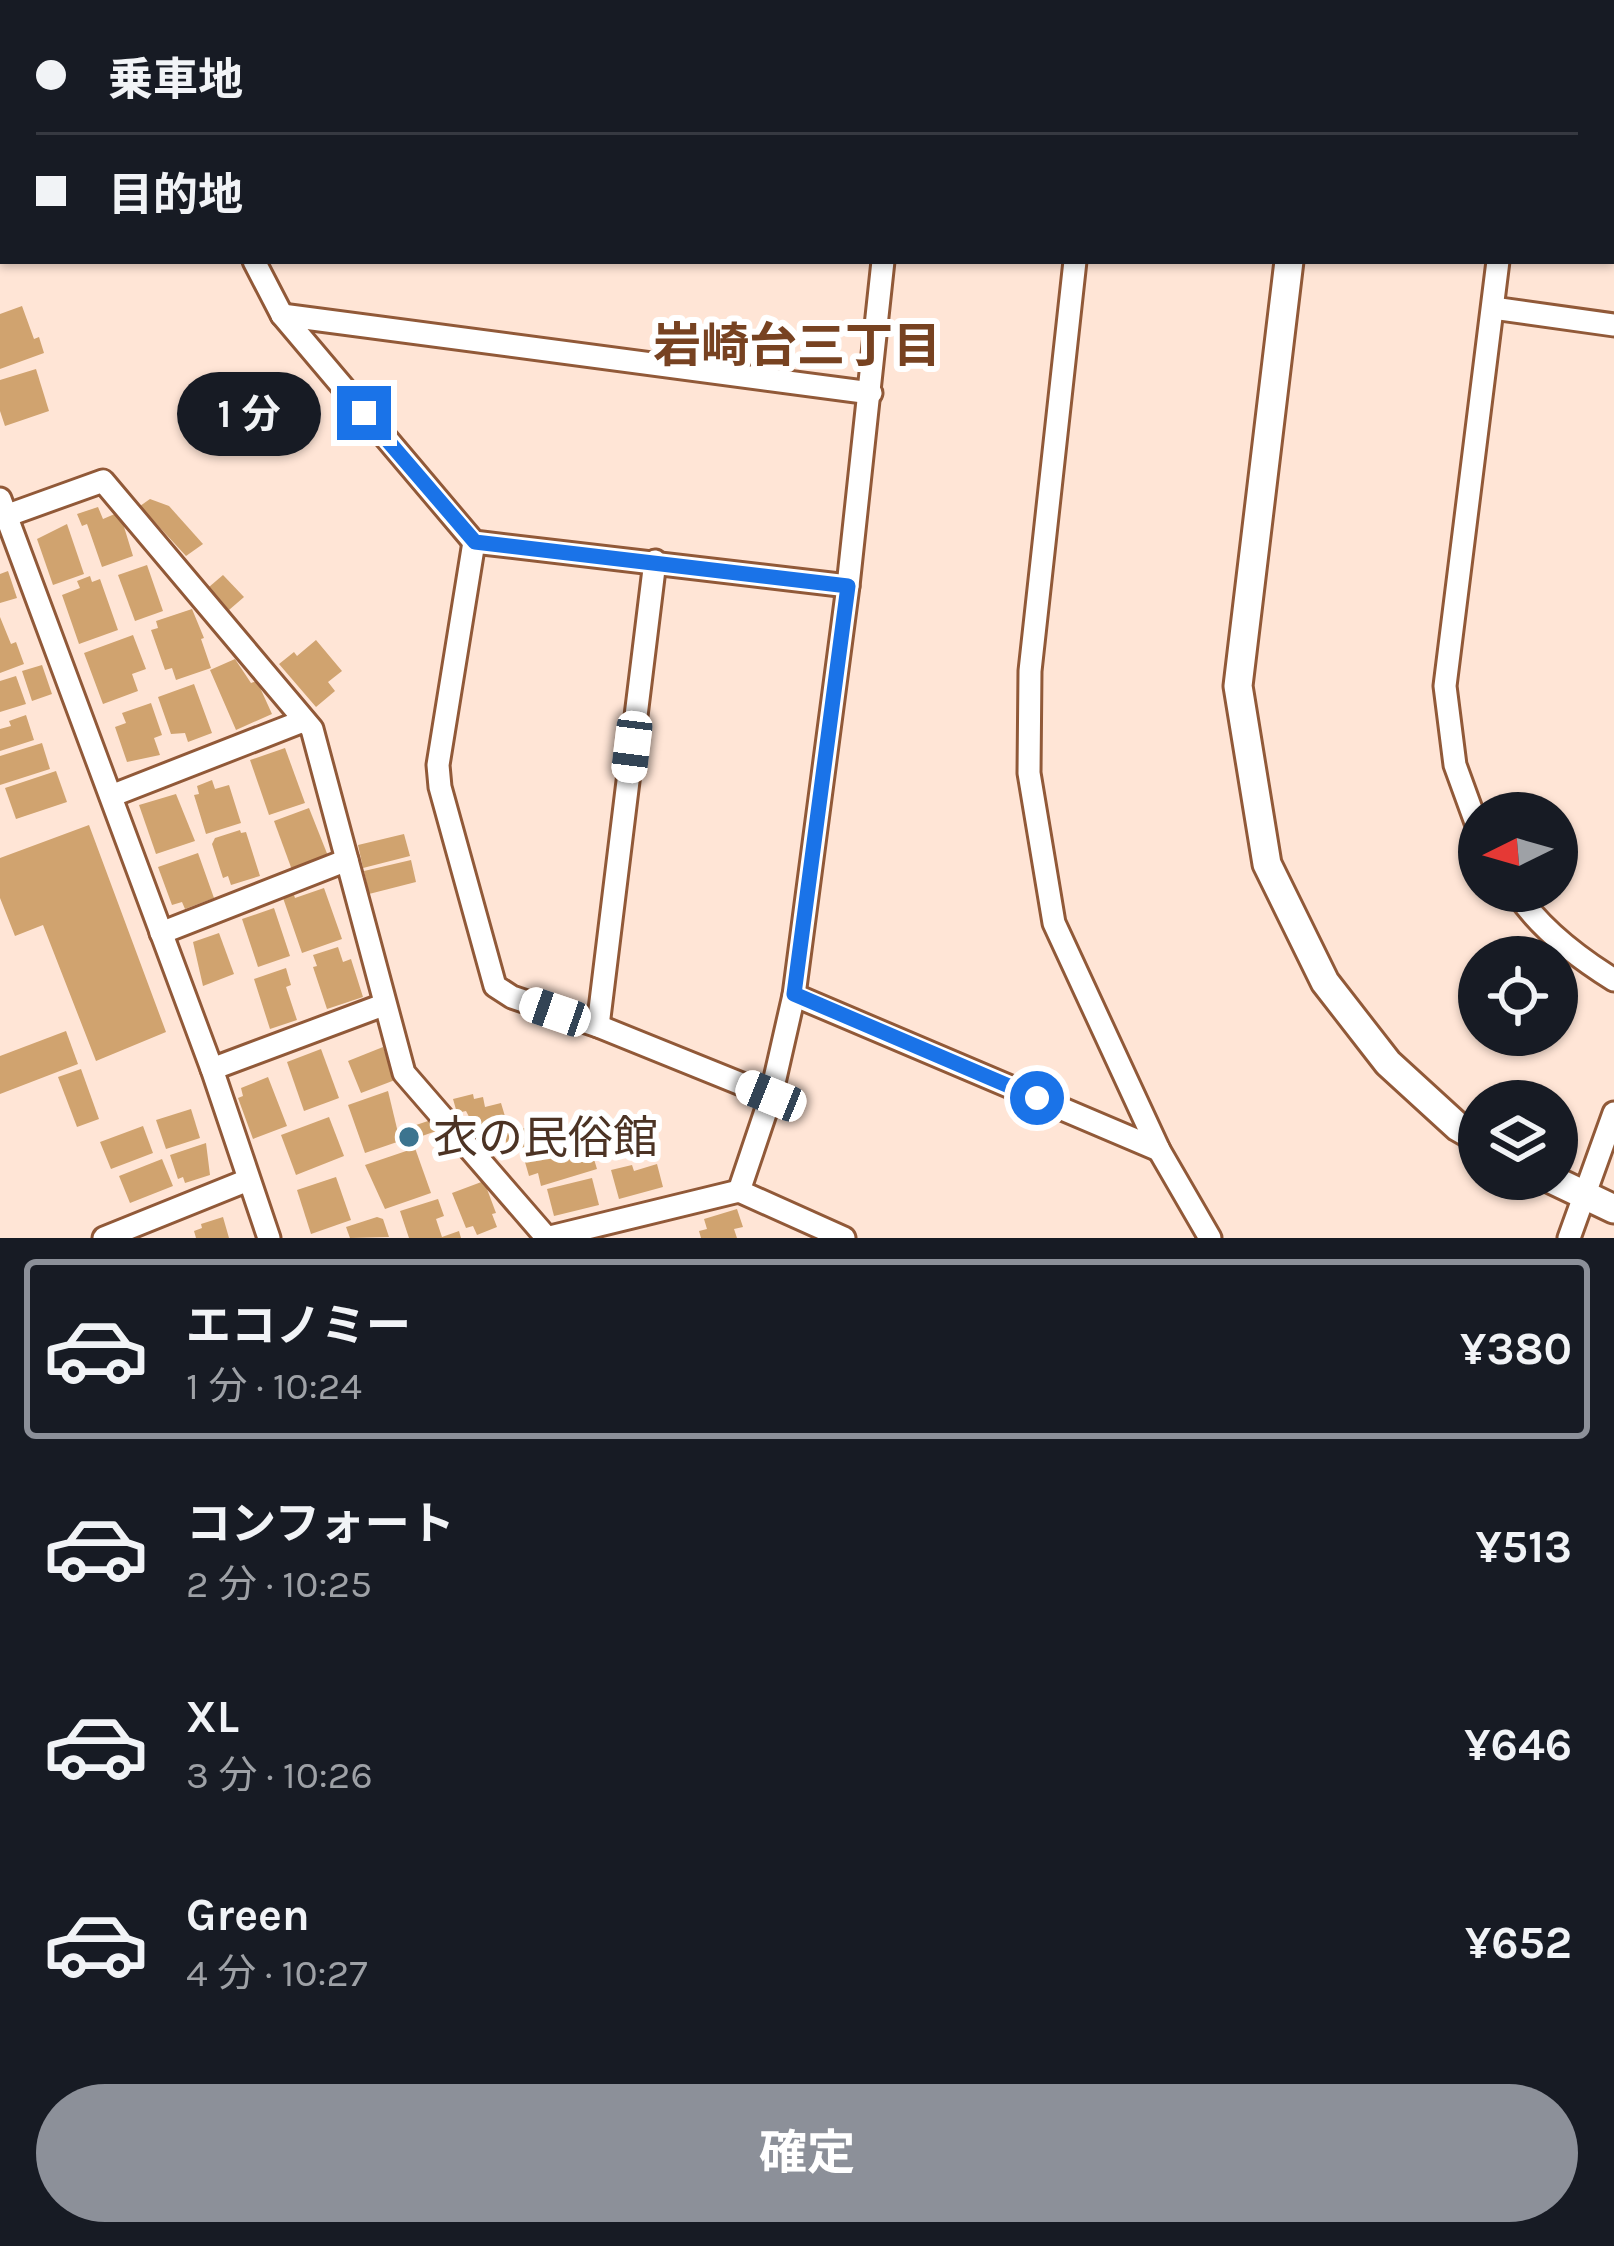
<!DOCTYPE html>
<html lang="ja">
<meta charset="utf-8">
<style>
:root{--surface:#171b24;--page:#20242c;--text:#f1f3f6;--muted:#9ea1a6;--line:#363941;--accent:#8c9099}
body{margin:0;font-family:Karla,"Noto Sans JP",sans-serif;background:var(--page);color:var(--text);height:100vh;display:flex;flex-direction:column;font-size:45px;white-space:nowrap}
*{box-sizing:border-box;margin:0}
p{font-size:39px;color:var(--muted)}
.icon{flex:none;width:66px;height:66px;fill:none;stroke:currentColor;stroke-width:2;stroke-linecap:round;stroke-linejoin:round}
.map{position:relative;height:1238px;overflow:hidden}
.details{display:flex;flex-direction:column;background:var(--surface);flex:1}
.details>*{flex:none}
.guide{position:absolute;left:0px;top:0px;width:1614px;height:264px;box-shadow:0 3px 9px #0004;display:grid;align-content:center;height:264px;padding:0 36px;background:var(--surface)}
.needle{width:78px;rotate:265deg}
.controls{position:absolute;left:1458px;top:792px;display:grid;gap:24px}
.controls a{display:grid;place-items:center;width:120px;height:120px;border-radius:50%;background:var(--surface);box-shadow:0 3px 9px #0004;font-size:60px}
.end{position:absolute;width:54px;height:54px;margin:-27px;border:15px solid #1a73e8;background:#fff;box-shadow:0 0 0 6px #fff}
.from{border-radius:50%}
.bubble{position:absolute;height:84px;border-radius:42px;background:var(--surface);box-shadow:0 3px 9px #0004;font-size:39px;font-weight:700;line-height:84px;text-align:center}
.car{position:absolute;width:36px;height:72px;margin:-36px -18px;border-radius:15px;box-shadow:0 0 9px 3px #0007;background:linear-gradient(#fff 24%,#345 0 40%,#fff 0 76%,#345 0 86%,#fff 0)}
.guide b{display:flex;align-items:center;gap:42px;height:114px;font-size:45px}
.guide b+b{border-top:3px solid var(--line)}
.guide i{width:30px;height:30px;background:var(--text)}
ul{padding:21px 0 0;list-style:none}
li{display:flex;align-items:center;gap:36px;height:180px;margin:0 24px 18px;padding:0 12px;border:6px solid transparent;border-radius:12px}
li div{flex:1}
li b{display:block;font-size:45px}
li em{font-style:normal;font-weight:700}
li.current{border-color:var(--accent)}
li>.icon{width:108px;height:108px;stroke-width:1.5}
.action{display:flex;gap:24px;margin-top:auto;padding:24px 36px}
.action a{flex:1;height:138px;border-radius:72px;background:var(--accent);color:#fff;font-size:48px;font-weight:700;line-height:138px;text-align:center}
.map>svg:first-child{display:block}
.building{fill:#d0a36f}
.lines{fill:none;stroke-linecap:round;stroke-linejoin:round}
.minor-casing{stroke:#915938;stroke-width:27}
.tertiary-casing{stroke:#915938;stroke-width:33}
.minor{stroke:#fff;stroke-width:21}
.tertiary{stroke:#fff;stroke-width:27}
.route{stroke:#1a73e8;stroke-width:15}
.poi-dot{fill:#3c748f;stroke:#fff;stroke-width:4.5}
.labels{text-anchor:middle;stroke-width:12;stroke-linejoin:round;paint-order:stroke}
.poi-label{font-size:45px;fill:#4c3324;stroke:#fff;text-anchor:start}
.neighbourhood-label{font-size:48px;font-weight:bold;fill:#774221;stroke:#fff}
</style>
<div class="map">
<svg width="1614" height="1238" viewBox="0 0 1614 1238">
<rect width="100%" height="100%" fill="#ffe5d6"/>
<g class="building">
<polygon points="22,306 34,339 39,337 44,353 0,369 0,314"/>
<polygon points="36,369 49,411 5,426 0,411 0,380"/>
<polygon points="150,499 169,506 203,544 186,556 140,506"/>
<polygon points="98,507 103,519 117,513 121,517 133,556 102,567 87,524 82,526 77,514"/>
<polygon points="67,524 84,574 53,585 37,539"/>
<polygon points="147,565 163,611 135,621 118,575"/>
<polygon points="8,571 17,598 0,603 0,574"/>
<polygon points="223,575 244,597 229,610 209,587"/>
<polygon points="90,576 92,582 100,579 118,630 79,644 62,595 80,588 77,581"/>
<polygon points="192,609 204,638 201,639 211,668 176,680 172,668 165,670 151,630 158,628 156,621"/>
<polygon points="0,617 11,644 16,642 24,664 0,673"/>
<polygon points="133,635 146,669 132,674 138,691 103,704 84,653"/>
<polygon points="316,640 342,671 328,682 335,691 316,707 279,664 294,652 297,656"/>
<polygon points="235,659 251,683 257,681 272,714 236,730 210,670"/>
<polygon points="42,665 52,694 32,701 22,671"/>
<polygon points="16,676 26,704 0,712 0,681"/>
<polygon points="194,684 212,733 188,742 185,733 171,734 158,697"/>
<polygon points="151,703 162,735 154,738 160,755 127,762 115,727 126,723 122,713"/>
<polygon points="26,715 34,740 0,751 0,729 11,726 9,721"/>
<polygon points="42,743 50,769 0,785 0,756"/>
<polygon points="285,748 305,803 269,815 250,760"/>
<polygon points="56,771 67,802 16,819 5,788"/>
<polygon points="212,780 215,789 229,785 241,823 206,834 194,795 199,794 197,786"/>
<polygon points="176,794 195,841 156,854 139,805"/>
<polygon points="309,808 328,856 292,870 274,821"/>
<polygon points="89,825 166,1032 96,1061 43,925 15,936 0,898 0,858"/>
<polygon points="240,830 241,833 246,832 260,876 231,885 228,876 223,878 212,844 215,838"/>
<polygon points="404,834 410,856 363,868 358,845"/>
<polygon points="198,853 214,898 185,909 182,902 172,905 158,867"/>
<polygon points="411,860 416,882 369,894 364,871"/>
<polygon points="324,888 342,939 302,953 282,895 293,892 295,898"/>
<polygon points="274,908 290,956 258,967 242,919"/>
<polygon points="219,933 234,974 203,986 193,942"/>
<polygon points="338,947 343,962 351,959 363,997 327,1009 313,967 317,966 313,955"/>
<polygon points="286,968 291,985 286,987 297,1020 270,1029 254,979"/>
<polygon points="66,1031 78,1064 0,1094 0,1056"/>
<polygon points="383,1047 395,1080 361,1093 348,1061"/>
<polygon points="321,1049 339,1098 304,1111 287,1062"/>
<polygon points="81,1069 99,1119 77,1127 58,1077"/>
<polygon points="268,1077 287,1126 253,1139 238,1098 243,1096 241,1088"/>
<polygon points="388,1091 400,1141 365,1153 348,1105"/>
<polygon points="473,1094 474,1099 483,1097 485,1107 501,1103 507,1123 477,1132 466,1111 457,1113 453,1099"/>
<polygon points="191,1109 200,1138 166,1149 156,1120"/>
<polygon points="329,1117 344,1156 296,1175 281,1135"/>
<polygon points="434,1119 442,1129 405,1142 401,1130"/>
<polygon points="549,1121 556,1146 529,1154 527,1148 509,1153 504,1134"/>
<polygon points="143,1126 153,1153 111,1169 100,1142"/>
<polygon points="206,1143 210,1175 185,1183 183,1177 178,1179 170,1155"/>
<polygon points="589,1143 597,1169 541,1186 538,1173 529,1176 525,1162"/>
<polygon points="415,1148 431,1193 385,1209 365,1165"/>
<polygon points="162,1159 173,1186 130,1203 119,1176"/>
<polygon points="657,1164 663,1187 619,1199 611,1170 632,1165 634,1171"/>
<polygon points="336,1177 351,1220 311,1234 297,1190"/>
<polygon points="592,1178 599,1205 554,1216 547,1189"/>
<polygon points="484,1181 496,1213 492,1214 497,1227 477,1235 473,1226 466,1228 452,1193"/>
<polygon points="438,1199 444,1216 436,1219 442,1237 459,1231 461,1238 409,1238 400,1211"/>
<polygon points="737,1209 743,1227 734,1229 737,1238 701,1238 699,1231 707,1229 704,1219"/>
<polygon points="223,1217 229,1238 196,1238 194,1231 202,1228 201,1224"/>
<polygon points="377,1217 383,1219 389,1237 350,1238 346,1227"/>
</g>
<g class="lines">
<defs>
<g id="minor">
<polyline points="42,0 45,3"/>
<polyline points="725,3 726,0"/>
<polyline points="1111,3 1111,0"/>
<polyline points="1531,3 1531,0"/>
<polyline points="1611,118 1614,119"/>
<polyline points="254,261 282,315 474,542 848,586"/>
<polyline points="1075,261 1030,671 1029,773 1054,923 1159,1150 1210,1238"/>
<polyline points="1493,308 1614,325"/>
<polyline points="282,315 871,393"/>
<polyline points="0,499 212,1069 269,1238"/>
<polyline points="0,518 103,481 312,729 404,1073 547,1238"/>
<polyline points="474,542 438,765 440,787 495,986 512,997 598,1026 771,1096"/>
<polyline points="111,796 303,721"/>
<polyline points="1479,831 1455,765 1445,686 1498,261"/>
<path d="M1515 891C1539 928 1577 957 1614 980"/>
<polyline points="161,933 347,860"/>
<polyline points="794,995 1159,1150"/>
<polyline points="598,1026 655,561"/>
<polyline points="212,1069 383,1005"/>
<polyline points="739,1191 771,1096 794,995 848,586 883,261"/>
<polyline points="104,1238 248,1180"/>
<polyline points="546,1238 739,1191 844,1238"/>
<polyline points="1569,1238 1614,1113"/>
</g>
<g id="tertiary">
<polyline points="1320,3 1321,0"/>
<polyline points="1289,261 1238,686 1267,864 1325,982 1388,1063 1458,1127 1479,1139"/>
<polyline points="1551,1179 1614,1209"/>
</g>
</defs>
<use href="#minor" class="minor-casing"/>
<use href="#tertiary" class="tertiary-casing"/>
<use href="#minor" class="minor"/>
<use href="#tertiary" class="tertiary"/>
</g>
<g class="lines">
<polyline class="route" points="364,413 475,542 848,586 794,994 1037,1098"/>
</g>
<circle class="poi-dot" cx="409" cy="1137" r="12"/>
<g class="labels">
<g class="poi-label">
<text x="433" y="1153">衣の民俗館</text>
</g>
<g class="neighbourhood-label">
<text x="797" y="362">岩崎台三丁目</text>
</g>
</g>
</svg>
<div class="controls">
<a><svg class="needle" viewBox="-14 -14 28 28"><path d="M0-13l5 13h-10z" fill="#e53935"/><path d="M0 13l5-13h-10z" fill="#9ea1a6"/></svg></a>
<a><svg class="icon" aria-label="locate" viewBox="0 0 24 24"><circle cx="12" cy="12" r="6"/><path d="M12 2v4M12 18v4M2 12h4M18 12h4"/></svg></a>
<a><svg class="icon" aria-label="layers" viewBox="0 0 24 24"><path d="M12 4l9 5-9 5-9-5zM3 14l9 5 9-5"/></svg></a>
</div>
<i class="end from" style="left:1037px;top:1098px"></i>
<i class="end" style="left:364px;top:413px"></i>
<div class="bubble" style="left:177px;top:372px;width:144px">1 分</div>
<i class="car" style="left:632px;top:747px;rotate:187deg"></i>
<i class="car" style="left:555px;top:1012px;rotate:289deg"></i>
<i class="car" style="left:771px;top:1096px;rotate:292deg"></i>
<div class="guide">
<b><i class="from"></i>乗車地</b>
<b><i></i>目的地</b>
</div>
</div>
<section class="details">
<ul>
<li class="current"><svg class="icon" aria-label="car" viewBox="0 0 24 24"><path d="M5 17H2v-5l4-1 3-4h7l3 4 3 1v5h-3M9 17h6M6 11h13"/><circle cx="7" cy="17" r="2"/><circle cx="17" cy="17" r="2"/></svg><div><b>エコノミー</b><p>1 分 · 10:24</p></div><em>¥380</em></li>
<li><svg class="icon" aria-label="car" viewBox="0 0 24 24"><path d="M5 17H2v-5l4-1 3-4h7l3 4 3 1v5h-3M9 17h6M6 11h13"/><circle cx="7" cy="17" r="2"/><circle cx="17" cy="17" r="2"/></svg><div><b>コンフォート</b><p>2 分 · 10:25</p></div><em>¥513</em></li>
<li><svg class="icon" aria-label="car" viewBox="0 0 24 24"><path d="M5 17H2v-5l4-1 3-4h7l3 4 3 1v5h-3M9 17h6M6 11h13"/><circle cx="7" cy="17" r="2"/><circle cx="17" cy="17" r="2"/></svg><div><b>XL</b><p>3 分 · 10:26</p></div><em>¥646</em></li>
<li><svg class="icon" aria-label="car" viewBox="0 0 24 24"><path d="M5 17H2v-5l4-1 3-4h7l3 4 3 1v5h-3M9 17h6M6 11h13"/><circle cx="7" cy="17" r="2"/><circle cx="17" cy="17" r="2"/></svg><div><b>Green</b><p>4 分 · 10:27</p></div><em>¥652</em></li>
</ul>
<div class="action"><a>確定</a></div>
</section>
